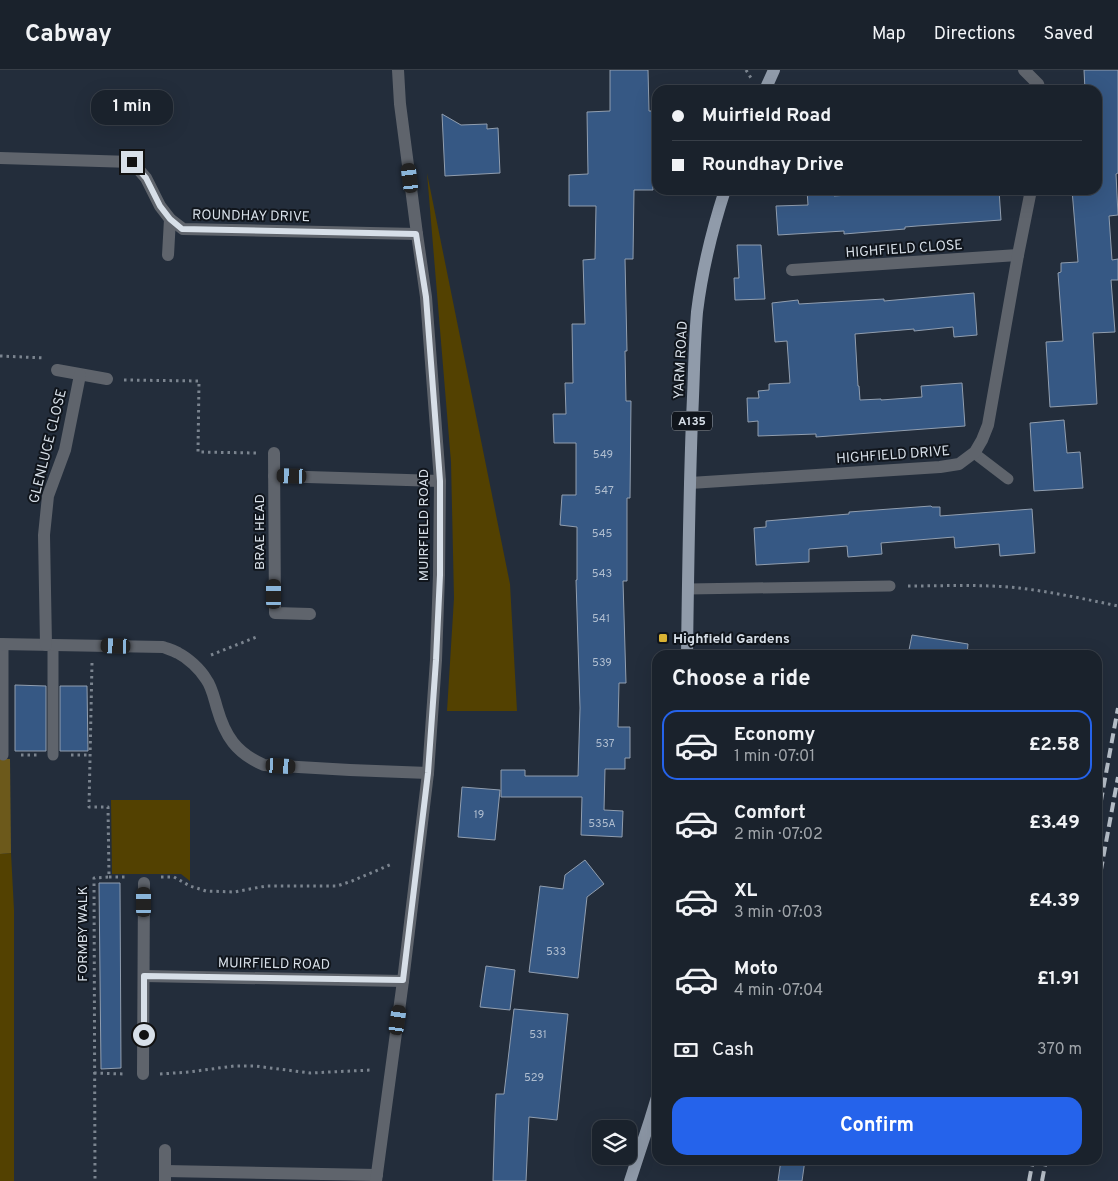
<!DOCTYPE html>
<meta charset="utf-8">
<style>
:root{--surface:#1a222c;--page:#232a34;--text:#f1f3f6;--muted:#9fa4a9;--line:#383f48;--accent:#2563eb}
body{margin:0;font-family:Overpass,sans-serif;background:var(--page);color:var(--text);height:100vh;display:flex;flex-direction:column;font-size:19px;white-space:nowrap}
*{box-sizing:border-box;margin:0}
p{font-size:16px;color:var(--muted)}
.icon{flex:none;width:28px;height:28px;fill:none;stroke:currentColor;stroke-width:2;stroke-linecap:round;stroke-linejoin:round}
.map{position:relative;flex:1;overflow:hidden}
.side{position:absolute;left:652px;top:580px;width:450px;height:515px;display:flex;flex-direction:column;background:var(--surface);border-radius:15px;box-shadow:0 5px 20px #0002,0 0 0 1px var(--line)}
.side>*{flex:none}
.guide{position:absolute;left:652px;top:15px;width:450px;height:110px;border-radius:15px;box-shadow:0 5px 20px #0002,0 0 0 1px var(--line);display:grid;align-content:center;height:110px;padding:0 20px;background:var(--surface)}
.buttons{position:absolute;left:592px;top:1050px;display:grid;gap:10px}
.buttons a{display:grid;place-items:center;width:45px;height:45px;border-radius:10px;background:var(--surface);box-shadow:0 5px 20px #0002,0 0 0 1px var(--line);font-size:25px}
.end{position:absolute;width:22px;height:22px;margin:-11px;border:6px solid #d7dfe8;background:#111;box-shadow:0 0 0 2px #111}
.from{border-radius:50%}
.bubble{position:absolute;height:35px;border-radius:15px;background:var(--surface);box-shadow:0 5px 20px #0002,0 0 0 1px var(--line);font-size:16px;font-weight:700;line-height:35px;text-align:center}
.car{position:absolute;width:15px;height:30px;margin:-15px -8px;border-radius:6px;box-shadow:0 0 4px 1px #0007;background:linear-gradient(#222 24%,#8ab4d8 0 40%,#222 0 76%,#8ab4d8 0 86%,#222 0)}
.guide b{display:flex;align-items:center;gap:18px;height:48px;font-size:19px}
.guide b+b{border-top:1px solid var(--line)}
.guide i{width:12px;height:12px;background:var(--text)}
ul{padding:0;list-style:none}
li{display:flex;align-items:center;gap:15px;height:70px;margin:0 10px 8px;padding:0 10px;border:2px solid transparent;border-radius:15px}
li div{flex:1}
li b{display:block;font-size:19px}
li em{font-style:normal;font-weight:700}
li.current{border-color:var(--accent)}
li>.icon{width:45px;height:45px;stroke-width:1.5}
h2{padding:0 20px;font-size:22px;line-height:60px}
.pay{display:flex;align-items:center;gap:12px;height:55px;padding:0 20px;font-size:19px}
.pay p{margin-inline-start:auto}
.cta{display:flex;gap:10px;margin-top:auto;padding:10px 20px}
.cta a{flex:1;height:58px;border-radius:15px;background:var(--accent);color:#fff;font-size:20px;font-weight:700;line-height:58px;text-align:center}
header{display:flex;align-items:center;gap:30px;box-sizing:border-box;height:70px;padding:0 25px;background:var(--surface);border-bottom:1px solid var(--line)}
header strong{font-size:24px}
nav{display:flex;gap:28px;margin-inline-start:auto;font-size:18px}
.map>svg:first-child{display:block}
.green{fill:#534101}
.forest{fill:#6c591b}
.building{fill:#365884;stroke:#919eaf}
.lines{fill:none;stroke-linecap:round;stroke-linejoin:round}
.path{stroke:#7b848f;stroke-width:3;stroke-dasharray:2.5 4;stroke-linecap:butt}
.lane{stroke:#5f646c;stroke-width:11}
.street{stroke:#5f646c;stroke-width:12}
.primary{stroke:#909baa;stroke-width:12}
.rail{stroke:#b7bfc9;stroke-width:4;stroke-dasharray:10 5;stroke-linecap:butt}
.route{stroke:#d7dfe8;stroke-width:6}
.poi-dot{fill:#dab333;stroke:#10151c;stroke-width:2}
.labels{text-anchor:middle;stroke-width:4;stroke-linejoin:round;paint-order:stroke}
.number-label{font-size:11px;fill:#afbdcf}
.shield{fill:#10151c;stroke:#9ba2ab;stroke-width:1}
.shield-label{font-size:12px;font-weight:bold;fill:#d7dfe8}
.street-label{font-size:14px;fill:#d7dfe8;stroke:#10151c}
.poi-label{font-size:14px;font-weight:bold;fill:#d7dfe8;stroke:#10151c;text-anchor:start}
</style>
<header>
<strong>Cabway</strong>
<nav><a>Map</a><a>Directions</a><a>Saved</a></nav>
</header>
<div class="map">
<svg width="1118" height="1111" viewBox="0 0 1118 1111">
<rect width="100%" height="100%" fill="#232d3b"/>
<g class="green">
<polygon points="427,103 510,514 517,641 447,641 454,528 451,392"/>
<polygon points="111,730 190,730 190,811 181,804 112,804"/>
<polygon points="11,783 14,840 14,1111 0,1111 0,784"/>
</g>
<polygon class="forest" points="0,689 10,689 11,783 0,784"/>
<g class="building">
<polygon points="610,0 648,0 649,41 652,41 653,64 652,64 653,120 634,120 633,189 625,189 627,281 625,281 626,331 631,331 630,428 627,428 627,511 623,511 626,613 619,613 618,657 630,657 630,688 625,688 625,699 605,699 604,740 623,741 622,767 581,765 582,727 501,727 501,700 525,700 525,706 578,706 580,638 576,510 577,510 577,457 560,455 562,425 576,425 576,373 554,373 553,344 566,344 565,313 573,313 572,254 585,254 583,190 595,189 596,136 569,136 569,105 588,104 587,42 610,41"/>
<polygon points="1084,0 1118,0 1118,103 1116,104 1118,145 1109,146 1112,190 1118,189 1118,210 1111,210 1115,262 1093,263 1097,334 1050,337 1046,272 1063,271 1058,203 1061,202 1061,193 1078,192 1072,120 1098,120 1098,20 1085,20"/>
<polygon points="442,44 461,55 487,54 487,59 498,58 500,103 445,106"/>
<polygon points="807,120 834,120 834,126 917,120 946,120 946,122 972,120 999,120 1001,150 917,156 905,157 905,159 844,164 844,161 778,165 776,136 808,135"/>
<polygon points="737,175 761,175 765,229 735,230 734,208 739,208"/>
<polygon points="974,223 977,265 954,267 953,257 914,261 914,259 855,264 858,316 859,316 860,330 881,329 881,330 922,327 921,316 962,313 965,356 816,367 816,364 758,366 758,351 748,352 747,328 759,328 758,321 769,320 769,314 790,313 787,271 775,272 772,233 798,230 799,234 884,229 884,231"/>
<polygon points="1064,350 1067,383 1080,382 1083,418 1034,421 1030,353"/>
<polygon points="931,436 932,437 940,437 940,446 1032,439 1035,483 1000,486 999,474 955,478 954,467 881,473 882,484 848,487 847,476 809,479 809,492 756,495 754,458 766,457 766,451 849,444 849,442"/>
<polygon points="912,565 968,574 967,585 908,585"/>
<polygon points="15,615 46,616 46,681 15,681"/>
<polygon points="60,616 87,616 88,681 60,681"/>
<polygon points="462,717 500,720 495,770 458,767"/>
<polygon points="585,790 604,814 587,827 578,908 529,902 540,816 563,819 565,805"/>
<polygon points="99,813 120,813 121,998 101,999"/>
<polygon points="486,896 515,900 510,940 480,937"/>
<polygon points="514,939 568,944 557,1050 529,1047 526,1111 493,1111 495,1044 496,1024 504,1024"/>
<polygon points="781,1090 805,1090 802,1111 778,1111"/>
</g>
<g class="lines">
<g class="path">
<polyline points="746,0 751,8"/>
<polyline points="0,286 45,288"/>
<polyline points="124,310 199,311 198,382 256,383"/>
<path d="M908 516C945 516 982 514 1019 518 1052 522 1085 529 1118 536"/>
<polyline points="211,585 259,566"/>
<polyline points="92,593 89,737 108,737 109,807 94,808 95,1111"/>
<polyline points="21,685 37,685"/>
<polyline points="71,685 90,685"/>
<polyline points="109,807 127,807"/>
<polyline points="161,807 174,807 190,816 206,821 234,822 266,816 337,816 352,811 392,794"/>
<polyline points="94,1003 124,1004"/>
<polyline points="160,1004 189,1002 234,996 255,996 310,1003 371,1000"/>
</g>
<g class="lane">
<polyline points="974,383 1008,409"/>
<polyline points="688,519 890,516"/>
<polyline points="3,574 3,685"/>
<polyline points="53,575 53,685"/>
</g>
<g class="street">
<polyline points="1024,0 1038,14 1040,20"/>
<polyline points="0,88 132,92 146,108 160,136 170,149 183,159 417,164"/>
<polyline points="168,185 170,149"/>
<polyline points="792,200 1018,185"/>
<polyline points="57,300 107,309"/>
<polyline points="274,383 275,543 310,544"/>
<polyline points="274,406 440,411"/>
<polyline points="690,413 940,397 959,394 975,382 982,370 988,355 1018,185 1031,120"/>
<path d="M0 574 163 577C168 579 173 580 178 583 188 588 200 599 206 609 212 617 214 628 217 638 225 666 236 683 264 695L350 700 428 703"/>
<polyline points="46,575 44,465 48,426 65,380 80,305"/>
<polyline points="144,906 403,911"/>
<polyline points="143,1004 144,813"/>
<polyline points="165,1101 377,1105"/>
<polyline points="165,1111 165,1080"/>
<polyline points="376,1111 403,911 428,703 436,590 439,505 440,411 426,227 417,164 400,34 398,0"/>
</g>
<g class="primary">
<polyline points="765,20 774,0"/>
<path d="M687 585C688 506 689 428 692 349 694 313 694 278 697 242 702 201 712 160 725 120"/>
<polyline points="630,1111 650,1050 658,1024"/>
</g>
<g class="rail">
<polyline points="1098,747 1118,638"/>
<polyline points="1098,816 1118,707"/>
<polyline points="1029,1111 1033,1090"/>
<polyline points="1042,1111 1046,1090"/>
</g>
</g>
<g class="lines">
<polyline class="route" points="132,92 146,108 160,136 170,149 182,159 416,164 426,227 440,411 440,505 436,590 428,703 403,910 144,906 144,965"/>
</g>
<rect class="poi-dot" x="658" y="563" width="10" height="10" rx="2.5"/>
<g class="labels">
<g class="number-label">
<text x="603" y="388">549</text>
<text x="604" y="424">547</text>
<text x="602" y="467">545</text>
<text x="602" y="507">543</text>
<text x="601" y="552">541</text>
<text x="602" y="596">539</text>
<text x="605" y="677">537</text>
<text x="479" y="748">19</text>
<text x="602" y="757">535A</text>
<text x="556" y="885">533</text>
<text x="538" y="968">531</text>
<text x="534" y="1011">529</text>
</g>
<rect class="shield" x="672" y="341.5" width="40" height="19" rx="4"/>
<g class="shield-label">
<text x="692" y="355">A135</text>
</g>
<g class="street-label">
<text transform="translate(251 145) rotate(1)" y="5">ROUNDHAY DRIVE</text>
<text transform="translate(904 178) rotate(-4)" y="5">HIGHFIELD CLOSE</text>
<text transform="translate(680 290) rotate(-87)" y="5">YARM ROAD</text>
<text transform="translate(47 376) rotate(-76)" y="5">GLENLUCE CLOSE</text>
<text transform="translate(893 384) rotate(-4)" y="5">HIGHFIELD DRIVE</text>
<text transform="translate(423 455) rotate(-90)" y="5">MUIRFIELD ROAD</text>
<text transform="translate(259 462) rotate(-90)" y="5">BRAE HEAD</text>
<text transform="translate(82 864) rotate(-90)" y="5">FORMBY WALK</text>
<text transform="translate(274 893) rotate(1)" y="5">MUIRFIELD ROAD</text>
</g>
<g class="poi-label">
<text x="673" y="573">Highfield Gardens</text>
</g>
</g>
</svg>
<div class="buttons">
<a><svg class="icon" aria-label="layers" viewBox="0 0 24 24"><path d="M12 4l9 5-9 5-9-5zM3 14l9 5 9-5"/></svg></a>
</div>
<i class="end from" style="left:144px;top:965px"></i>
<i class="end" style="left:132px;top:92px"></i>
<div class="bubble" style="left:91px;top:20px;width:82px">1 min</div>
<i class="car" style="left:410px;top:108px;rotate:353deg"></i>
<i class="car" style="left:292px;top:406px;rotate:272deg"></i>
<i class="car" style="left:274px;top:524px;rotate:0deg"></i>
<i class="car" style="left:116px;top:576px;rotate:272deg"></i>
<i class="car" style="left:281px;top:696px;rotate:93deg"></i>
<i class="car" style="left:144px;top:832px;rotate:0deg"></i>
<i class="car" style="left:398px;top:950px;rotate:8deg"></i>
<div class="guide">
<b><i class="from"></i>Muirfield Road</b>
<b><i></i>Roundhay Drive</b>
</div>
<section class="side">
<h2>Choose a ride</h2>
<ul>
<li class="current"><svg class="icon" aria-label="car" viewBox="0 0 24 24"><path d="M5 17H2v-5l4-1 3-4h7l3 4 3 1v5h-3M9 17h6M6 11h13"/><circle cx="7" cy="17" r="2"/><circle cx="17" cy="17" r="2"/></svg><div><b>Economy</b><p>1 min · 07:01</p></div><em>£2.58</em></li>
<li><svg class="icon" aria-label="car" viewBox="0 0 24 24"><path d="M5 17H2v-5l4-1 3-4h7l3 4 3 1v5h-3M9 17h6M6 11h13"/><circle cx="7" cy="17" r="2"/><circle cx="17" cy="17" r="2"/></svg><div><b>Comfort</b><p>2 min · 07:02</p></div><em>£3.49</em></li>
<li><svg class="icon" aria-label="car" viewBox="0 0 24 24"><path d="M5 17H2v-5l4-1 3-4h7l3 4 3 1v5h-3M9 17h6M6 11h13"/><circle cx="7" cy="17" r="2"/><circle cx="17" cy="17" r="2"/></svg><div><b>XL</b><p>3 min · 07:03</p></div><em>£4.39</em></li>
<li><svg class="icon" aria-label="car" viewBox="0 0 24 24"><path d="M5 17H2v-5l4-1 3-4h7l3 4 3 1v5h-3M9 17h6M6 11h13"/><circle cx="7" cy="17" r="2"/><circle cx="17" cy="17" r="2"/></svg><div><b>Moto</b><p>4 min · 07:04</p></div><em>£1.91</em></li>
</ul>
<div class="pay"><svg class="icon" aria-label="cash" viewBox="0 0 24 24"><path d="M3 7h18v10H3z"/><circle cx="12" cy="12" r="2"/></svg>Cash<p>370 m</p></div>
<div class="cta"><a>Confirm</a></div>
</section>
</div>
